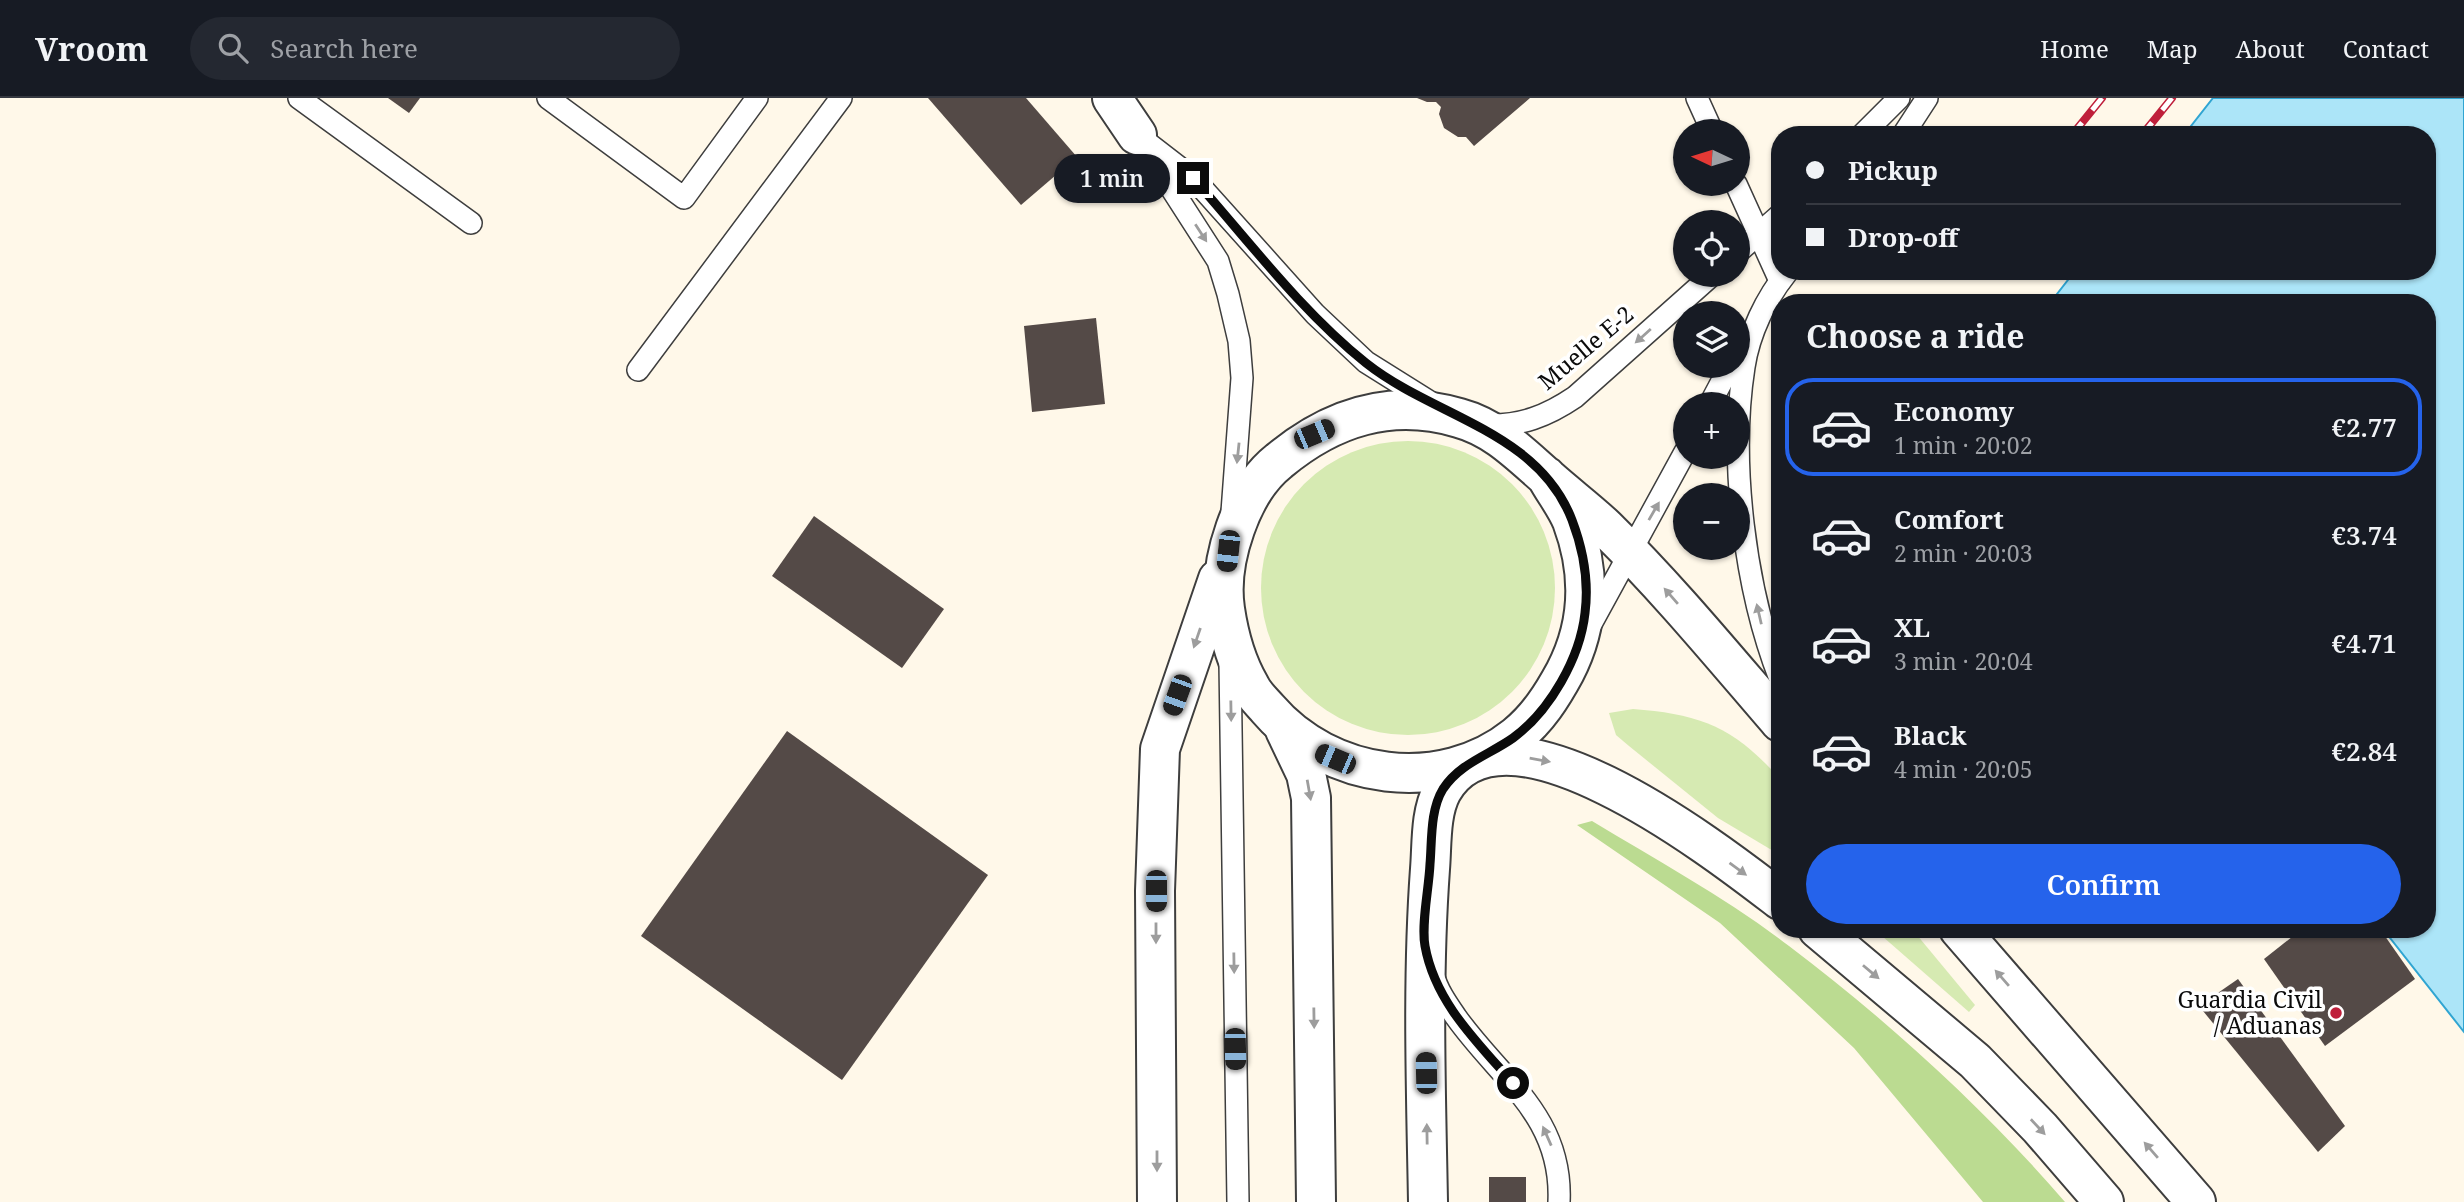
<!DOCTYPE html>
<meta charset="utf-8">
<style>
:root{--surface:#171b24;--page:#242831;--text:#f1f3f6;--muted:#9ea1a6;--line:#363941;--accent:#2563eb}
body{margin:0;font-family:"Noto Serif",serif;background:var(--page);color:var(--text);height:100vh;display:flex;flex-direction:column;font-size:26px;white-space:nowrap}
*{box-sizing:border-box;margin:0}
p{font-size:23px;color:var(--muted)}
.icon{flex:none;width:38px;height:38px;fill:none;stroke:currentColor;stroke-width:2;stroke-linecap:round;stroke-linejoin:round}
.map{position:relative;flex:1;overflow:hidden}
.sheet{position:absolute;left:1771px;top:196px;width:665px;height:644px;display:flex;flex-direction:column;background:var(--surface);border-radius:28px;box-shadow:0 2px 5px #0004}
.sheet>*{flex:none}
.guide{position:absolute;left:1771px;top:28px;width:665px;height:154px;border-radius:28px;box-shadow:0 2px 5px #0004;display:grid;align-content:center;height:154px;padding:0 35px;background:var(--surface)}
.needle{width:46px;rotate:274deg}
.tools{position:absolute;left:1673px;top:21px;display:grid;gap:14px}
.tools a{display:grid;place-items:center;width:77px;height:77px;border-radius:50%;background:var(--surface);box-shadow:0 2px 5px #0004;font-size:35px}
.end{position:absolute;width:32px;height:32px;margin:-16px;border:9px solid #0b0b0b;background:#fff;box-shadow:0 0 0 4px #fff}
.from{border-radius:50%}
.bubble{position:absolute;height:49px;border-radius:24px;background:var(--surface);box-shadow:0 2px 5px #0004;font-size:23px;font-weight:600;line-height:49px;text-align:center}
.car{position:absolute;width:21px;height:42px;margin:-21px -10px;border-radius:9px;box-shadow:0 0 5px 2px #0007;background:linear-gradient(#222 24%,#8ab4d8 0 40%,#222 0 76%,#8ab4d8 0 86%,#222 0)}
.guide b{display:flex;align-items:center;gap:24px;height:66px;font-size:26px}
.guide b+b{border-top:2px solid var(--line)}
.guide i{width:18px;height:18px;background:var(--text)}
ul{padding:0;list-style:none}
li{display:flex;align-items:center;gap:21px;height:98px;margin:0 14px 10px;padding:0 21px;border:4px solid transparent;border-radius:28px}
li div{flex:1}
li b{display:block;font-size:26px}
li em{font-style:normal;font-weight:600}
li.on{border-color:var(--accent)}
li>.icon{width:63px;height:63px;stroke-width:1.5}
h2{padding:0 35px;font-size:32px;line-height:84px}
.cta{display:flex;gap:14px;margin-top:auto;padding:14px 35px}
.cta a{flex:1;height:80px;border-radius:42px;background:var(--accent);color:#fff;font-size:28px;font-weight:600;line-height:80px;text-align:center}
header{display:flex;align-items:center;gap:42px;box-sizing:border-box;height:98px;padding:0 35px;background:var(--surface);border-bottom:2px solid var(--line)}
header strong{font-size:33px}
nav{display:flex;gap:38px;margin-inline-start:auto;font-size:24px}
.search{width:490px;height:63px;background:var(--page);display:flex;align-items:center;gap:18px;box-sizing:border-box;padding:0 24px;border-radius:38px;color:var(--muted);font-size:26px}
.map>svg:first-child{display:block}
.green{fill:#d6eab2}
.forest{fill:#bbdb91}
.water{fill:#ace5f8;stroke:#30a5d2;stroke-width:2}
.building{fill:#544a47}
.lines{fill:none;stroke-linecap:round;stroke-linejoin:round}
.lane-casing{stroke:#3e3e3e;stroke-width:24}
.street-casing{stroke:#3e3e3e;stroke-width:42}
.lane{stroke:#fff;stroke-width:21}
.street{stroke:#fff;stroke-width:38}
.rail-casing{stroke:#bf1f3a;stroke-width:8}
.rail{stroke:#fff;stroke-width:5;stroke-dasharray:16;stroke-linecap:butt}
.oneway{fill:#9d9d9d}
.route{stroke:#0b0b0b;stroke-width:9}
.poi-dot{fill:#bf1f3a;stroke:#fff;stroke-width:2.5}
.labels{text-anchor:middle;stroke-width:7;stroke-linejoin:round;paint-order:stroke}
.street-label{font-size:23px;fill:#0b0b0b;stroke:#fff}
.poi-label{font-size:23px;fill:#0b0b0b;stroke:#fff;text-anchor:end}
</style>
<header>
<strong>Vroom</strong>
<div class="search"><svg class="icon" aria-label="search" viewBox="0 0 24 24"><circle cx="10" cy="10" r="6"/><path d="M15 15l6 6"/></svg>Search here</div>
<nav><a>Home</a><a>Map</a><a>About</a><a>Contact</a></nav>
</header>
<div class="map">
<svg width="2464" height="1104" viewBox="0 0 2464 1104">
<rect width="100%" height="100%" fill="#fff8e9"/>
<g class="green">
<circle cx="1408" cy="490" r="147"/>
<path d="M1633 611C1700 616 1734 629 1780 681V757L1718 720 1629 648 1616 637 1609 615Z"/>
<polygon points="1874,831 1912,831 1975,907 1969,914"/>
</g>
<path class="forest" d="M1592 723C1658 763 1728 801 1789 848 1886 921 1986 1012 2065 1104H1983L1854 950 1720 825 1577 727Z"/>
<polygon class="water" points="2213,0 2464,0 2464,934 2383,831 2427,831 2427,205 2050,205 2075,173 2427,173 2427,37 2184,37"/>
<g class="building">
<polygon points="388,0 420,0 409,15"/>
<polygon points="928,0 1026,0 1077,59 1021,107"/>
<polygon points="1417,0 1530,0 1474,48 1466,39 1458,39 1444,30 1439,16 1441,9 1436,4 1427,4"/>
<polygon points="1096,220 1105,306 1032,314 1024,228"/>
<polygon points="814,418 944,511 902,570 772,478"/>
<polygon points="787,633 988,777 842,982 641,838"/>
<polygon points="2302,831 2380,831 2415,881 2325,948 2264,861"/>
<polygon points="2238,881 2345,1028 2318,1054 2199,908"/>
<rect x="1489" y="1079" width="37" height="25"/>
</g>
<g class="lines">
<defs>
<g id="lane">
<polyline points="299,0 471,125"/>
<polyline points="548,0 684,100 757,0"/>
<polyline points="1697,0 1712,33"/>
<polyline points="1137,37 1218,163 1228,196 1239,243 1242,280 1232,414"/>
<polyline points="1862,37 1899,0"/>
<polyline points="1903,37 1927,0"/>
<polyline points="1149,46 1193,80 1315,216 1366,264 1433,306"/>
<polyline points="1736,86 1780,183"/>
<polyline points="1738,154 1780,117"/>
<polyline points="638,272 841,0"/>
<polyline points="1710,306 1730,268"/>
<path d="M1487 327C1521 328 1547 318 1575 299L1712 177"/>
<polyline points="1591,526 1685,354"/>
<polyline points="1230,564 1238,1104"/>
<path d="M1780 581C1745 491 1729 365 1744 269 1749 235 1766 200 1788 173"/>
<path d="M1433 876C1437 892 1447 906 1456 919 1500 981 1563 1018 1559 1104"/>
</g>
<g id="street">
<polyline points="1112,0 1137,37"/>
<path d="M1546 378C1554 393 1566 408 1572 423 1591 474 1590 526 1565 574 1552 598 1538 620 1516 638 1441 698 1329 682 1268 611 1262 604 1254 597 1250 588 1236 564 1229 538 1225 511 1218 464 1241 393 1279 363 1332 319 1391 300 1459 320 1496 330 1521 357 1550 382 1568 398 1588 413 1606 430 1668 491 1723 558 1780 624"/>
<polyline points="1285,632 1306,676 1311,700 1316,1104"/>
<polyline points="1818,831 1975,963 2040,1030 2104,1104"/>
<polyline points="1959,831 2196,1104"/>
<polyline points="1157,1104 1155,793 1160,651 1218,481"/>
<path d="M1428 1104C1426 993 1422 882 1430 771 1432 747 1430 715 1442 693 1502 585 1720 756 1780 802"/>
</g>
</defs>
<use href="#lane" class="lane-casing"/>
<use href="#street" class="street-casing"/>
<use href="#lane" class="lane"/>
<use href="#street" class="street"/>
<defs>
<g id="rail">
<polyline points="2072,37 2102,0"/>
<polyline points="2142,37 2172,0"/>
</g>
</defs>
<use href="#rail" class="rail-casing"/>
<use href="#rail" class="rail"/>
</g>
<defs><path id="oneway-solid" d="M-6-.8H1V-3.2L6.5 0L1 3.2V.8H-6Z" transform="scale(1.75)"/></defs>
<g class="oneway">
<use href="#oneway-solid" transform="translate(1201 135) rotate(57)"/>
<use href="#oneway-solid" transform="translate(1643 238) rotate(138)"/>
<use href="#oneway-solid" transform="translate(1238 355) rotate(96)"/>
<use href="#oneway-solid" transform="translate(1654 413) rotate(-60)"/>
<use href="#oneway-solid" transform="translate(1671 498) rotate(-131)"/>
<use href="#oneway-solid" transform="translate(1759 516) rotate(-103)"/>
<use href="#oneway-solid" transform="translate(1197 540) rotate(109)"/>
<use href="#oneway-solid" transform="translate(1231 613) rotate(89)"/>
<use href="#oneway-solid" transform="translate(1540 662) rotate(10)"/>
<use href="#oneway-solid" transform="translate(1309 692) rotate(80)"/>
<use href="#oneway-solid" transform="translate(1738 771) rotate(36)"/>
<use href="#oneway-solid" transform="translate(1156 835) rotate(90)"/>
<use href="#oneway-solid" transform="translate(1234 865) rotate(89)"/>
<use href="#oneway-solid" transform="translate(1871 874) rotate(40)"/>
<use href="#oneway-solid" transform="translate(2002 880) rotate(-131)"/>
<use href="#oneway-solid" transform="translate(1314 920) rotate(89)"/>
<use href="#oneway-solid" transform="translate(2038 1029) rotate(47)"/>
<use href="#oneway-solid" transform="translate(1427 1036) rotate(-91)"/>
<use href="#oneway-solid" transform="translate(1547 1038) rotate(-114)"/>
<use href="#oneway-solid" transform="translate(2151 1052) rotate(-131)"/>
<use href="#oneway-solid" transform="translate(1157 1063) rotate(90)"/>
</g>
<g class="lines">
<path class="route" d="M1193 80C1248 142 1301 213 1366 265 1434 319 1538 333 1572 422 1583 451 1589 484 1585 515 1580 560 1550 613 1513 640 1489 657 1460 665 1443 691 1430 712 1432 743 1430 766 1429 790 1421 826 1425 848 1435 904 1477 944 1513 985"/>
</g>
<circle class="poi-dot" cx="2336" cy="915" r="7"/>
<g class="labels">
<g class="street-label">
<text transform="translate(1586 250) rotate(-40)" y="8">Muelle E-2</text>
</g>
<g class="poi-label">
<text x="2322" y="910">Guardia Civil<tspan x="2322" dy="26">/ Aduanas</tspan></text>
</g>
</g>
</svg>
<div class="tools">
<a><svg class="needle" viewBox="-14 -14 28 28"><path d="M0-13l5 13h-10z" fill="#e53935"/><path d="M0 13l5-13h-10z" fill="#9ea1a6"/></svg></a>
<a><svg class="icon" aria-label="locate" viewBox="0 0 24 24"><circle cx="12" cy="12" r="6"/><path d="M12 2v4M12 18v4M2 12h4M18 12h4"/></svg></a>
<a><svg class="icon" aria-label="layers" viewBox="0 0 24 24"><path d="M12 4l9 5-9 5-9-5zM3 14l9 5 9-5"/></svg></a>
<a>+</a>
<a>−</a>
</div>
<i class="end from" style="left:1513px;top:985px"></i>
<i class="end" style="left:1193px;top:80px"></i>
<div class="bubble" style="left:1054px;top:56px;width:116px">1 min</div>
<i class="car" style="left:1314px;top:336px;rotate:67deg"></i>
<i class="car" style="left:1228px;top:453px;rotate:186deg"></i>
<i class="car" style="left:1177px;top:597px;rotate:200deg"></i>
<i class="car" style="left:1335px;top:661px;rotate:293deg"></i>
<i class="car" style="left:1156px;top:793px;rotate:180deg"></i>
<i class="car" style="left:1235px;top:951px;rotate:179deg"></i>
<i class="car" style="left:1426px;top:975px;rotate:359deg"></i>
<div class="guide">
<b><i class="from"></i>Pickup</b>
<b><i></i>Drop-off</b>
</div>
<section class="sheet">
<h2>Choose a ride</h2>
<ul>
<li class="on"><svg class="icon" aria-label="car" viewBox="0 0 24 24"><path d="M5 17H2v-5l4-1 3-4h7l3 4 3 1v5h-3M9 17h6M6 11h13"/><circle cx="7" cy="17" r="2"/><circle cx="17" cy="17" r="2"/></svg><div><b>Economy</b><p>1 min · 20:02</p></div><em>€2.77</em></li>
<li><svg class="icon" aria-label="car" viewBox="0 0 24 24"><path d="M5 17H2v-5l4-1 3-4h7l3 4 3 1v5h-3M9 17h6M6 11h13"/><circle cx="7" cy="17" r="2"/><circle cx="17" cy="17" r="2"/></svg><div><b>Comfort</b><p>2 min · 20:03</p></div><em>€3.74</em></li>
<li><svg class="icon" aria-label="car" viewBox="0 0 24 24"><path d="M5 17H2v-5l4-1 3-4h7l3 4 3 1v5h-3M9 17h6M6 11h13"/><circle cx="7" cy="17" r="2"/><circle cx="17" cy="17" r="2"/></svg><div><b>XL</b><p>3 min · 20:04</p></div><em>€4.71</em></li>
<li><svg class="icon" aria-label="car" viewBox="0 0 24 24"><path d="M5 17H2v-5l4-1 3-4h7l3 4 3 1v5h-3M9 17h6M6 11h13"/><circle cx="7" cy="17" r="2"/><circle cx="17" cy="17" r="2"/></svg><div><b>Black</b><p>4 min · 20:05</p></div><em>€2.84</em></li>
</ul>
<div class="cta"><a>Confirm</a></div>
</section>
</div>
